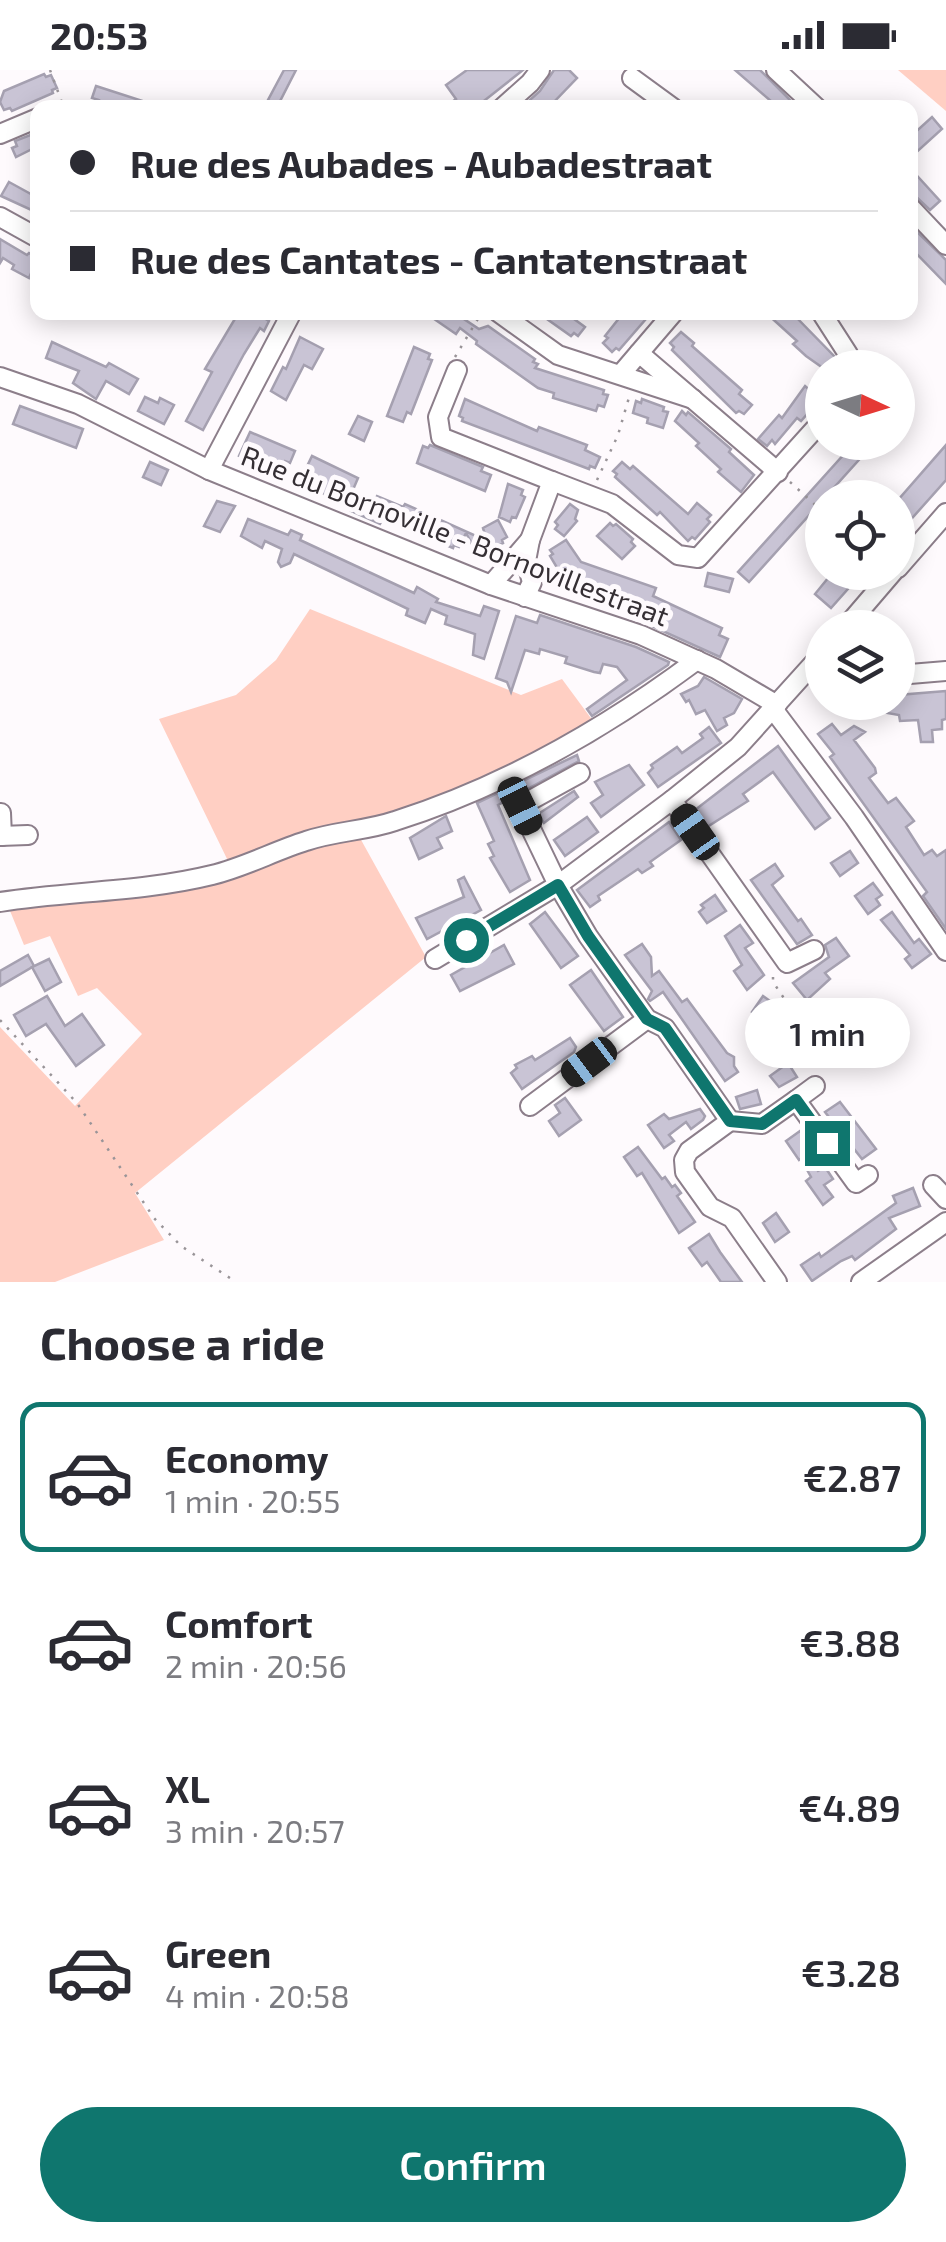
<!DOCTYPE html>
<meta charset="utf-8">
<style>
:root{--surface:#fff;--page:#f7f7f7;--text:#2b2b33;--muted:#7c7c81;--line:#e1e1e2;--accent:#0f766e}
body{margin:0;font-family:"Exo 2",sans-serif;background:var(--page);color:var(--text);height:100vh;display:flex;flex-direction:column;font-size:38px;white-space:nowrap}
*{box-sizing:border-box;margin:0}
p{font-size:32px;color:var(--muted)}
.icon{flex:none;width:55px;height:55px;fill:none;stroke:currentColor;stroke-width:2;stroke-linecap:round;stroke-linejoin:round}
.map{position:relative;height:1212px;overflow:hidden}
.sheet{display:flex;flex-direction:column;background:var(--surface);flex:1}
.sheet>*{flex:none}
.top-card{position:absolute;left:30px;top:30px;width:888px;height:220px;border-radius:20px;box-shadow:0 5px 25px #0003;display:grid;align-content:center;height:220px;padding:0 40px;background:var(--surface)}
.needle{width:65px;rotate:94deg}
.tools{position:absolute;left:805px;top:280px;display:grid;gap:20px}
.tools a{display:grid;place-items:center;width:110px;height:110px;border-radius:50%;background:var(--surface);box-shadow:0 5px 25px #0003;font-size:50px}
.end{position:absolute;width:45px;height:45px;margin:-22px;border:12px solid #0f766e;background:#fff;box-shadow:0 0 0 5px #fff}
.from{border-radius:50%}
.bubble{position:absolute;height:70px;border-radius:35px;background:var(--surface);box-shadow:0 5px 25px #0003;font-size:32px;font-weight:600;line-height:70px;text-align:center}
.car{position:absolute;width:30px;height:60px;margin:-30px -15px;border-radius:12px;box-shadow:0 0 8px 2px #0007;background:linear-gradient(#222 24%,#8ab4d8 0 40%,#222 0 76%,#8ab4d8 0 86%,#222 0)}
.top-card b{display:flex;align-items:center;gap:35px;height:95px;font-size:38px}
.top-card b+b{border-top:2px solid var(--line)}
.top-card i{width:25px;height:25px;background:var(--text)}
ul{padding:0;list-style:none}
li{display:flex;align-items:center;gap:30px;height:150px;margin:0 20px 15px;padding:0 20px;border:5px solid transparent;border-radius:20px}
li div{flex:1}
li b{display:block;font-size:38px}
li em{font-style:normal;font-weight:600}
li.selected{border-color:var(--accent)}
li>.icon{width:90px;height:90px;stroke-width:1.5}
h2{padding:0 40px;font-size:45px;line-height:120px}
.action{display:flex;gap:20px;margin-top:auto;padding:20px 40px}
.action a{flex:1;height:115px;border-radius:60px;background:var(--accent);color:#fff;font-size:40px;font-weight:600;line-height:115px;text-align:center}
.status{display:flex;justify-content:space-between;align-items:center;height:70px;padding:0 50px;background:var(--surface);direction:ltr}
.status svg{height:28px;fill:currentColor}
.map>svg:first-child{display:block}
.green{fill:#ffcfc3}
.building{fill:#c9c4d5;stroke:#a5a0b0;stroke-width:2.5}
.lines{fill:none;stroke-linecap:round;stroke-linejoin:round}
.minor-casing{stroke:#8c7e8a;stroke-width:22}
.path{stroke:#999498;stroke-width:2.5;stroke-dasharray:2.5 8;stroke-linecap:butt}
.minor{stroke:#fff;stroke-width:18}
.route{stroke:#0f766e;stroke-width:12}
.labels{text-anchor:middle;stroke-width:10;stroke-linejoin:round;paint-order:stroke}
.street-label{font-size:28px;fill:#352f34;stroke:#fefafd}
</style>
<div class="status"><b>20:53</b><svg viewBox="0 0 49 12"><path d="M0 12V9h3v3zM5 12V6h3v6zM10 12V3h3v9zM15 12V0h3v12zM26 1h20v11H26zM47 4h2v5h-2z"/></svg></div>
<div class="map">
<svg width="946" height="1212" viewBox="0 0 946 1212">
<rect width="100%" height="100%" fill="#fefafd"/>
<g class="green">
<polygon points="898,0 946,0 946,41"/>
<polygon points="310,539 521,625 562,609 593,651 478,714 360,768 426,887 135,1123 164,1170 55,1212 0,1212 0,957 75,1036 142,964 97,918 78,926 50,866 24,875 8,836 34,832 33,818 96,816 230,795 159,649 236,625 276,590"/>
</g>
<g class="building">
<polygon points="284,0 296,0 278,35 268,30"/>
<polygon points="467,0 523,0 475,38 444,38 456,29 446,15"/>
<polygon points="554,0 569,0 577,8 550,36 521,38 540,21"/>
<polygon points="735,0 760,0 798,38 779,38"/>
<polygon points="44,4 46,7 51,5 57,18 52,20 53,23 12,41 10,38 4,40 0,32 4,21"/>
<polygon points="96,16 155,35 154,38 111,38 98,34 99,30 92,28"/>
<polygon points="932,47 942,59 910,88 910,67"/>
<polygon points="38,62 38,76 16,87 12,78 17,76 15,71"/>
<polygon points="910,98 940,131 930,140 910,121"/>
<polygon points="9,112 38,128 38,143 1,126"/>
<polygon points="910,155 946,190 946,214 910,177"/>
<polygon points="0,169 27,185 29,183 38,187 29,208 12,199 14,195 3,188 0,193"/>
<polygon points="239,242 267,242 264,248 269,251 264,261 260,258 244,284 203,360 186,351 212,302 205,299"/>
<polygon points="424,242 464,242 461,247 479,259 488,256 535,289 533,292 538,294 535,298 604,320 603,324 608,325 604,337 598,335 596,341 553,328 554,323 538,318 476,274 477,271 460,258 456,264"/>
<polygon points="537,242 572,242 570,246 585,257 578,266 574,263 571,266"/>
<polygon points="624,242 652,242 619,280 616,278 612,282 603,273 608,268 605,266"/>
<polygon points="765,242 791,242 835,287 836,298 823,298 806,286 793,274 797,271"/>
<polygon points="681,262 694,273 692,276 742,320 739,324 752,335 744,344 739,341 736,343 672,280 674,277 670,273"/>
<polygon points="300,267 323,279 312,299 304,295 286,330 271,321 283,297 286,299"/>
<polygon points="52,272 106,297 109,293 138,309 129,324 106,311 96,329 73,313 79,301 46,288"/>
<polygon points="414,277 430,284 428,289 432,290 411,344 407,342 403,352 387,346"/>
<polygon points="805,316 817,327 813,331 816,334 801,351 797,348 775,374 772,370 767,376 758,369 779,345 782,348"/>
<polygon points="145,327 158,333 160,328 174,335 164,354 138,341"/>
<polygon points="465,329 537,361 539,357 587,375 585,380 600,387 595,398 590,396 589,399 462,351 463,348 459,346"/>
<polygon points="642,329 664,337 663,341 668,342 663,358 647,353 648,348 633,343 636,331 641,333"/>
<polygon points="20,336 83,359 76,378 13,354"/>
<polygon points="682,341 686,345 688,342 731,379 729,382 754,405 741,422 718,402 721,399 696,376 699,373 675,351"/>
<polygon points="358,346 372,352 364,371 349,364"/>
<polygon points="250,362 295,381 290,393 285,391 279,404 239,386"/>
<polygon points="855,372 875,372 749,512 738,502"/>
<polygon points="430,375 483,397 481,401 491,405 485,421 417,393 423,376 428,378"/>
<polygon points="946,375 946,410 898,464 898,430"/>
<polygon points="312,386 358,408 352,422 374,432 377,426 403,437 405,434 487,471 483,458 498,450 507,467 502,470 503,473 482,483 481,480 476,482 466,463 459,477 454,475 453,478 401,456 402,452 385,445 380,454 351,441 353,437 299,413"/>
<polygon points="150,392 168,400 161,415 143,407"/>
<polygon points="622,392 630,399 633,396 688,444 697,433 711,445 707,449 710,452 695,469 692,467 688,471 660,442 657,445 615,407 617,404 613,401"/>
<polygon points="508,414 523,420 521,425 525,427 516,448 512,447 510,452 499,447"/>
<polygon points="217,431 235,436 220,462 204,456"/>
<polygon points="570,434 578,440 575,449 577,451 564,466 555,459 558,455 555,452"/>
<polygon points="248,449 288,465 291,460 302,465 300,470 414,523 417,517 438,529 436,532 480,546 484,536 499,541 484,589 473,585 475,564 445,554 447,546 431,539 425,553 406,545 408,539 294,484 290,493 281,497 278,492 282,479 265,471 262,478 241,466"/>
<polygon points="610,453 613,456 616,454 633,469 631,472 635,476 622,489 597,466"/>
<polygon points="566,470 581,492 656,518 653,526 722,558 719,565 728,569 720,587 647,554 654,541 589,520 590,517 569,510 566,504 562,506 550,486 553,484 550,480"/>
<polygon points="833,502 863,502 831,538 815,524"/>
<polygon points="708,503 733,509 729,522 705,516"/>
<polygon points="540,545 636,577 669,592 668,595 592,646 587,639 627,610 617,597 603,594 600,603 594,602 565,593 567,587 540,579 539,584 525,580 511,622 507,612 496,608 516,546 537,553"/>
<polygon points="704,607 742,629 734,643 724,648 727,655 717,661 705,640 696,644 689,630 686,632 681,624 698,616"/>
<polygon points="946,621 946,649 942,650 942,659 932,660 933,672 921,672 918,650 900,651 899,645 854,637 855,632 898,632 898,625"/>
<polygon points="832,654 841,665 854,656 865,662 854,670 875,698 876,703 869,708 888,733 896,728 914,751 906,757 924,785 932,780 937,786 946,780 946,859 923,826 927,822 830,687 834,684 818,664"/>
<polygon points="709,657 721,673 658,717 648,703 653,698 651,695 677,677 682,683 703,668 700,664"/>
<polygon points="778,676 830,748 815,759 773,702 743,724 748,731 707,757 695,740"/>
<polygon points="577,685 579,691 498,735 530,810 510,822 490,788 494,786 488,774 494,771 477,733"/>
<polygon points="629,695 644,715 601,747 591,733 603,725 595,712"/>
<polygon points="574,721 578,727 544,753 538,744"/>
<polygon points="446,746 452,761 437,768 442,778 419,789 410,768"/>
<polygon points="587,747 598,762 565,786 554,770"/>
<polygon points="669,752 681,770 650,792 653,796 642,803 638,799 598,826 600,830 590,837 577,820"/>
<polygon points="850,781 858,793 840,806 831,793"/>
<polygon points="775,794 783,806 772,815 798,851 801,849 812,865 797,874 751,810"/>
<polygon points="464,807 481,840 427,869 416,848 464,827 458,810"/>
<polygon points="873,813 882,825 876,829 880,835 868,844 855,826"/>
<polygon points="715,825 726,841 707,853 699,842 704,838 701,835"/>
<polygon points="545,842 578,886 561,898 530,854"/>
<polygon points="892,842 914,873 919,869 931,884 912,898 905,889 910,885 881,850"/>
<polygon points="740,855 753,873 745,878 764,905 747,920 734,901 742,895 725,866"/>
<polygon points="836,868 849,886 825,903 830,909 807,930 793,913 829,887 825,875"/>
<polygon points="642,874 651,887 652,906 659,901 682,932 687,929 727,983 734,987 734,996 738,1002 725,1011 663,922 650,931 648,929 652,921 625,885"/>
<polygon points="504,875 514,894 460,921 451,905"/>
<polygon points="28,885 34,896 0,916 0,901"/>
<polygon points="49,889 61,912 45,921 32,897"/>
<polygon points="591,900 623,947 604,961 570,915"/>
<polygon points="47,926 65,956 82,944 104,975 76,996 46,954 26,966 14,945"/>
<polygon points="763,926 780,938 769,954 752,942"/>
<polygon points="570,968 576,977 574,982 522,1019 511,1003 517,998 515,995 532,986 535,990"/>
<polygon points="788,993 797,1007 779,1017 770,1006"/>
<polygon points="757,1020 761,1034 740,1039 736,1027"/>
<polygon points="565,1028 581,1050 559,1066 549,1051 560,1043 555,1035"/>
<polygon points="840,1032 876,1079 862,1089 825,1042"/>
<polygon points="700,1039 705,1046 703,1050 691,1059 686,1052 669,1065 674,1071 664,1078 648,1055 664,1044 669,1049"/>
<polygon points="800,1061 813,1080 799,1090 786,1071"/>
<polygon points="638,1077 662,1109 665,1107 672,1117 675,1115 681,1123 677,1126 695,1152 679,1163 642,1103 637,1106 624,1087"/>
<polygon points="806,1086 818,1101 825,1097 833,1109 824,1115 833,1127 823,1135 806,1111 811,1107 801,1089"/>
<polygon points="913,1118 920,1136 889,1148 896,1159 855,1190 852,1186 841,1191 812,1211 801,1195 819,1183 821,1187 896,1133 893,1126"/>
<polygon points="776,1143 789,1162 775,1172 763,1153"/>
<polygon points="709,1164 720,1182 742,1212 721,1212 707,1192 702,1196 689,1178"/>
</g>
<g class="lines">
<defs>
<g id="minor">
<polyline points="776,0 817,38"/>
<polyline points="632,8 673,38"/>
<polyline points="502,38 530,13 540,0"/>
<polyline points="0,64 38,48"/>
<polyline points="910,137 946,175"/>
<polyline points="0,147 38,168"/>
<polyline points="498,242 558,285 693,329"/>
<polyline points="821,242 848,284 852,298"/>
<polyline points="639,283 778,402"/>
<polyline points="457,300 438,347 441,367 552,411"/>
<polyline points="621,304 674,242"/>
<polyline points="0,307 78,334 209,400 491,515 641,565 716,599 777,635"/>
<polyline points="209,400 292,242"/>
<polyline points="530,470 552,411 612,434 678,485 698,488 822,351"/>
<polyline points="898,498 946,443"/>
<polyline points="491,515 530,470 526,491 532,512 525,527"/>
<polyline points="845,558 893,502"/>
<polyline points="898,605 946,601"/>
<polyline points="773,639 854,747 946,881"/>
<polyline points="580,703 520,736 558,815 588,866 647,949 665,958 730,1051 689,1081 684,1090 685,1102 710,1137 732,1148 777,1212"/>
<polyline points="672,730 787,893 814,880"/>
<polyline points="1,743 2,766"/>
<polyline points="0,766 28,765"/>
<path d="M0 832C70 821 143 822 212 805 245 797 274 781 306 771 335 761 366 761 395 751 505 716 606 658 697 590"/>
<polyline points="435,889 558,815 672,730 738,677 822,584"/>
<polyline points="796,1030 815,1016"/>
<polyline points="530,1036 647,949"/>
<polyline points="730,1051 762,1054 796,1030 856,1113 868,1105"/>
<polyline points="933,1115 946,1129"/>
<polyline points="861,1212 946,1152"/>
</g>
</defs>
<use href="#minor" class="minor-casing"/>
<g class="path">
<polyline points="50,0 64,38"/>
<polyline points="455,287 482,242"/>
<polyline points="597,410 618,365 630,324"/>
<polyline points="790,412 822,441"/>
<polyline points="773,907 773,912 798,949 785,961 803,984 809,1000"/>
<polyline points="0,950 77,1033 154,1148 181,1176 236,1212"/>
</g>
<use href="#minor" class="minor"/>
</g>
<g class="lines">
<polyline class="route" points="466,870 558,815 588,866 647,949 665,958 730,1051 762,1054 796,1030 827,1073"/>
</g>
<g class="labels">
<g class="street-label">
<text transform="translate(455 466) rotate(21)" y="10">Rue du Bornoville - Bornovillestraat</text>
</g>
</g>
</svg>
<div class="tools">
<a><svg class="needle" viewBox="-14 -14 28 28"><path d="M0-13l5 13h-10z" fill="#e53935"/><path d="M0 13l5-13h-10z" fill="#7c7c81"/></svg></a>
<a><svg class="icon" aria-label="locate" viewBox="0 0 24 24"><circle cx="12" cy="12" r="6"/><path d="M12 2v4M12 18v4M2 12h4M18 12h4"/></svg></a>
<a><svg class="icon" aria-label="layers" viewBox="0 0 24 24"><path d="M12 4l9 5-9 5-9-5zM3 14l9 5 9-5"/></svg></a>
</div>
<i class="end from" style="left:466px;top:870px"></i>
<i class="end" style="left:827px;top:1073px"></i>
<div class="bubble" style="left:745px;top:928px;width:165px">1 min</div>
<i class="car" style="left:520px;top:736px;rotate:154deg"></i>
<i class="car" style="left:695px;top:762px;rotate:325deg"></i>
<i class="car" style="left:589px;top:992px;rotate:233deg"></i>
<div class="top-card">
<b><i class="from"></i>Rue des Aubades - Aubadestraat</b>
<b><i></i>Rue des Cantates - Cantatenstraat</b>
</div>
</div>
<section class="sheet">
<h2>Choose a ride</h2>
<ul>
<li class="selected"><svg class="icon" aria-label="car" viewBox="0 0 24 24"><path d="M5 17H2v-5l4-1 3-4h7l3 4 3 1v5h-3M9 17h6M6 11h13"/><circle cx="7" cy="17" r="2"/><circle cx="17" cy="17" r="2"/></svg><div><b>Economy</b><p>1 min · 20:55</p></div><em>€2.87</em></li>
<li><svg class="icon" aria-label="car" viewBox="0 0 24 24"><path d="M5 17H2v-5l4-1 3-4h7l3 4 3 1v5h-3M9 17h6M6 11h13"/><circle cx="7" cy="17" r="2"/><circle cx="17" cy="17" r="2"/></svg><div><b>Comfort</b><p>2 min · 20:56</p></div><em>€3.88</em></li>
<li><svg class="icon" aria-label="car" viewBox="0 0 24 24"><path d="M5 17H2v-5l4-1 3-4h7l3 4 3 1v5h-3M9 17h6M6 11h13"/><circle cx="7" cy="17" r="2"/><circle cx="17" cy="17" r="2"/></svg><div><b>XL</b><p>3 min · 20:57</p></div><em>€4.89</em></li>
<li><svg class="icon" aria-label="car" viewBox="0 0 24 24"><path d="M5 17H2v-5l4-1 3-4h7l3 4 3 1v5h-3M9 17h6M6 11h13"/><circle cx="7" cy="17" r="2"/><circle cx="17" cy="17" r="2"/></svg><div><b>Green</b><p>4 min · 20:58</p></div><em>€3.28</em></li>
</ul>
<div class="action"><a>Confirm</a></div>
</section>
